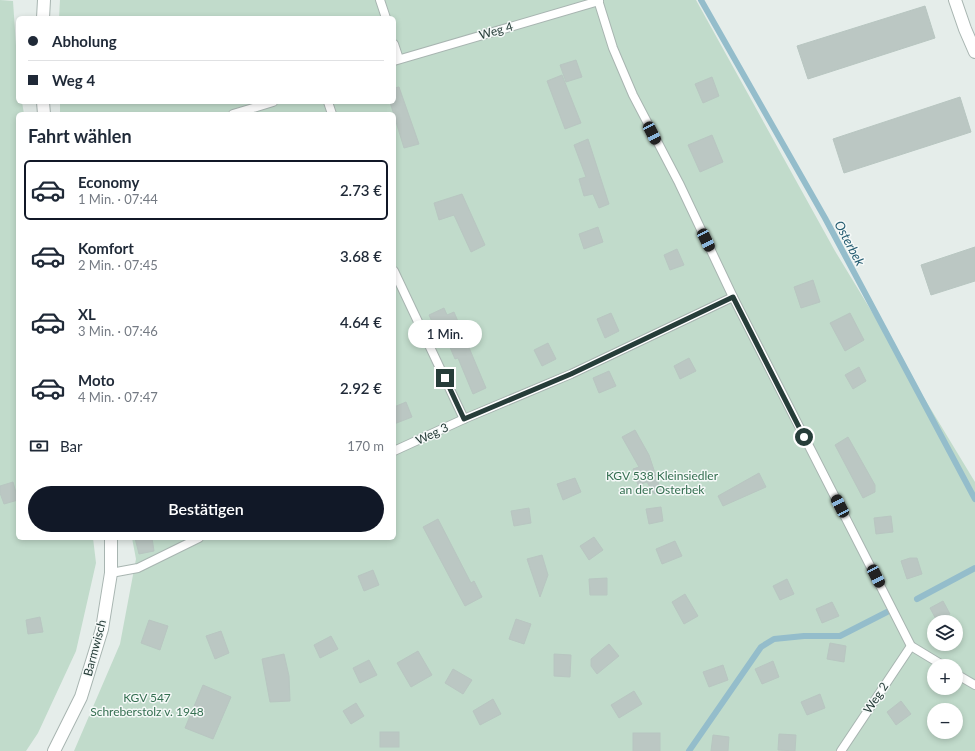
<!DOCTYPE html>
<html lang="de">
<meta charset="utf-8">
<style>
:root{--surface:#fff;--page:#f2f2f3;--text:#1f2937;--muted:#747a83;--line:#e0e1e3;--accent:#111827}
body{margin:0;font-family:Lato,sans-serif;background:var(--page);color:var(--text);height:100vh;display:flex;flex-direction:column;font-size:15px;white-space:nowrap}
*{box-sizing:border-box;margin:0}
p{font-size:13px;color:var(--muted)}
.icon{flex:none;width:22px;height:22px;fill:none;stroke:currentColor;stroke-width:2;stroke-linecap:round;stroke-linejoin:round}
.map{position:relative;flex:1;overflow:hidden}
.sheet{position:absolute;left:16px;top:112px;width:380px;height:428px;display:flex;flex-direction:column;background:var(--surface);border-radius:6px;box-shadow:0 2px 6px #0003}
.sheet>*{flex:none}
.top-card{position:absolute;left:16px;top:16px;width:380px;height:88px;border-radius:6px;box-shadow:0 2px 6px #0003;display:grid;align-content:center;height:88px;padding:0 12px;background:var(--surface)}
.controls{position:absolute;left:927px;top:615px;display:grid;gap:8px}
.controls a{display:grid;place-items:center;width:36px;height:36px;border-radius:50%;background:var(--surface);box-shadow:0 2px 6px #0003;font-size:20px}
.end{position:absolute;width:18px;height:18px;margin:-9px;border:5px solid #263d39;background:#fff;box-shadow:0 0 0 2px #fff}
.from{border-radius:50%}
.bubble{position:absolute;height:28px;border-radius:14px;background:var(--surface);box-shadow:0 2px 6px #0003;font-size:13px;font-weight:600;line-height:28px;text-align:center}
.car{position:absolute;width:12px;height:24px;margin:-12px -6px;border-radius:5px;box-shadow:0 0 3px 1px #0007;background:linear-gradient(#222 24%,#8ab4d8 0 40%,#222 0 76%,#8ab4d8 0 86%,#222 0)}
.top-card b{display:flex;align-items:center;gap:14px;height:38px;font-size:15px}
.top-card b+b{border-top:1px solid var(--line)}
.top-card i{width:10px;height:10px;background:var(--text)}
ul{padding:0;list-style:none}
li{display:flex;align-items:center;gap:12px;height:60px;margin:0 8px 6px;padding:0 4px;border:2px solid transparent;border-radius:6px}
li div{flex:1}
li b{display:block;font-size:15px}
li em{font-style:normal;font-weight:600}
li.active{border-color:var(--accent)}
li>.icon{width:36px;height:36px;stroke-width:1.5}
h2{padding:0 12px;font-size:18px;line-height:48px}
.pay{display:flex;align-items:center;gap:10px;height:44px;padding:0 12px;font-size:15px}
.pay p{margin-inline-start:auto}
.primary-button{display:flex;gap:8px;margin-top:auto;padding:8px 12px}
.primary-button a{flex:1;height:46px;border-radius:24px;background:var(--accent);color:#fff;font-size:16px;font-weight:600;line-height:46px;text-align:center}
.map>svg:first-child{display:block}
.green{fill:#c1dbcb;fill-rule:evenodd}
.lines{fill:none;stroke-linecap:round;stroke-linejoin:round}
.stream{stroke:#94bdcb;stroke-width:6}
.building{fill:#bbc7c3;stroke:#b8c6c1}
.service-casing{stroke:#a8b5b1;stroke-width:10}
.minor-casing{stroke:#a8b5b1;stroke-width:14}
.tertiary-casing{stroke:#a8b5b1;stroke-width:14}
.service{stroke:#fff;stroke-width:8}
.minor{stroke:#fff;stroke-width:12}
.tertiary{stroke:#fff;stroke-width:12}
.route{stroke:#263d39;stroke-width:5}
.labels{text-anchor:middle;stroke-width:3;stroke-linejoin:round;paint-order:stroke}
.street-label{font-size:12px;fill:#263d39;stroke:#f5f9f8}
.park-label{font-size:12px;fill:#356f51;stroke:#f5f9f8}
.water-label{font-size:13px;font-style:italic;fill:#275e72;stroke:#f5f9f8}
</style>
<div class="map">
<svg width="975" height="751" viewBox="0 0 975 751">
<rect width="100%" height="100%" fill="#e5edea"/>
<g class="green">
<polygon points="0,0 13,1 18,75 18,102 22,102 24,114 18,114 18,538 93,538 96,563 76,651 38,733 26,751 0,751"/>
<path d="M60 0H696L835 251 975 482V751H74L120 644 136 559 132 538H394V114H60V102H394V18H59ZM934 622H956V644H934ZM934 666H956V688H934ZM934 710H956V732H934Z"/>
</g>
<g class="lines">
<g class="stream">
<polyline points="701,0 825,218 975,499"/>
<polyline points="917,599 975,568"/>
<polyline points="689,751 761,647 774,639 804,636 840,636 887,612"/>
</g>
</g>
<g class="building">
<polygon points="925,6 935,38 808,79 797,46"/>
<polygon points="576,60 582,77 566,82 560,65"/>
<polygon points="562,75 581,123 565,129 547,81"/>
<polygon points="712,77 719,96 703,103 695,84"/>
<polygon points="399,87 419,144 404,148 390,102 394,102 394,88"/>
<polygon points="960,97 971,132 844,173 833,139"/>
<polygon points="712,135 723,162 700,172 688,145"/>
<polygon points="588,139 609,204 599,208 593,194 584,196 579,179 586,177 574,145"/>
<polygon points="462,194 485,245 471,252 454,215 439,220 434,203"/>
<polygon points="598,227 603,242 584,249 579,234"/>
<polygon points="975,247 975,281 931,295 921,265"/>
<polygon points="677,249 684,265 670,270 664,255"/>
<polygon points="813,280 820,302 801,308 794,287"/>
<polygon points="444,308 447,315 454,312 486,388 473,394 458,358 455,359 449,345 452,344 445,326 436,330 429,315"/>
<polygon points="611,313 619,331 605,338 597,319"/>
<polygon points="850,313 864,340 845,351 830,323"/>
<polygon points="548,343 556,359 542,366 534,350"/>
<polygon points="689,358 696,371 680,379 674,366"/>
<polygon points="859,367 866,381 853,389 845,375"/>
<polygon points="609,371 616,386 599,393 593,378"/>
<polygon points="406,402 412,417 394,424 394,407"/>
<polygon points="635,430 649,455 661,491 654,494 647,482 638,485 633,469 639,467 622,437"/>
<polygon points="848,437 875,485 875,492 863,498 835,445"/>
<polygon points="759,473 766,487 723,506 718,496"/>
<polygon points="575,478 581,492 563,500 557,484"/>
<polygon points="13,482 18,500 4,504 0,493 0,486"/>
<polygon points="661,507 663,521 649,524 646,509"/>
<polygon points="529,508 531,523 514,526 511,511"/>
<polygon points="891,516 893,532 876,534 874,518"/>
<polygon points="438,519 471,583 474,581 482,597 465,606 423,527"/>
<polygon points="594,537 603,550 589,560 580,546"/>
<polygon points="135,538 152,538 154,551 139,554"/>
<polygon points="675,541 682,556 662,564 656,549"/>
<polygon points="542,555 548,575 540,597 527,559"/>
<polygon points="910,558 917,558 922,574 907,579 901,561"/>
<polygon points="373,570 379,585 364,591 358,576"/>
<polygon points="607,578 607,595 590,595 589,579"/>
<polygon points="787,579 794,594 780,600 773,586"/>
<polygon points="685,594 698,616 684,624 672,602"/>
<polygon points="943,601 950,614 937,621 930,608"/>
<polygon points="832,602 839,616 822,623 816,609"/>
<polygon points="40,617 43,632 28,634 26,620"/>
<polygon points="516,619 531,624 524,644 509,639"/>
<polygon points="149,620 168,626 160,650 141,643"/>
<polygon points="221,631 229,653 215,659 206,636"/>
<polygon points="331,636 338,649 320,658 314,645"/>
<polygon points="830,643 846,646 844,662 827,659"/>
<polygon points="609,644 619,656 597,674 591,666 591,659"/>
<polygon points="418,651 432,675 411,687 397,663"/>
<polygon points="284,654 289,676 290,701 270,702 262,659"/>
<polygon points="554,654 571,655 570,677 554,676"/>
<polygon points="369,660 377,675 360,683 353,668"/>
<polygon points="773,661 779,677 762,684 755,669"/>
<polygon points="723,665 728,680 709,687 703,672"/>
<polygon points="453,669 472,680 463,694 445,683"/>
<polygon points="203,685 231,697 213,739 185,728"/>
<polygon points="634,691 642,704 619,718 611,705"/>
<polygon points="820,694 825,708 807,715 801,702"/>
<polygon points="493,699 501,714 480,725 473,711"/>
<polygon points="901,701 911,714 896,725 887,712"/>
<polygon points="356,703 364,716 351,724 343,711"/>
<rect x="380" y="732" width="19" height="15"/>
<rect x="633" y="733" width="27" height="18"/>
<polygon points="779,734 796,735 795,751 778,750"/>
<polygon points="713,735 729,737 728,751 711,751"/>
</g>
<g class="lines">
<defs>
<g id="service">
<polyline points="380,0 386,18"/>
<polyline points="598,0 613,48 633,95 679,183 733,297 911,646 944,666"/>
<polyline points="394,44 399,59"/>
<polyline points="394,61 599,1"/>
<polyline points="328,102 332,114"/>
<polyline points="233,114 273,102"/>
<polyline points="394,271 464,419"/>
<polyline points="394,451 464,419 571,374 733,297"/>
<polyline points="111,573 138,568 199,538"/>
<polyline points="956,674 975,685"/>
<polyline points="841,751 911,646"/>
</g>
<polyline id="minor" points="955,0 965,29 975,52"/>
<g id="tertiary">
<polyline points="43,18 44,0"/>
<polyline points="43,102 44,114"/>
<polyline points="54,751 81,697 102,629 111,573 111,538"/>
</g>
</defs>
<use href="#service" class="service-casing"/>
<use href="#minor" class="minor-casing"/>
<use href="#tertiary" class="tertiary-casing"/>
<use href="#service" class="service"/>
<use href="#minor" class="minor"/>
<use href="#tertiary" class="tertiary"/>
</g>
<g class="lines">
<polyline class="route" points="445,378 464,419 571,374 733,297 804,437"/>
</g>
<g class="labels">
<g class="street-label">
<text transform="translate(496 31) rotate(-16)" y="4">Weg 4</text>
<text transform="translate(432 434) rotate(-25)" y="4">Weg 3</text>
<text transform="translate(95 648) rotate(-75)" y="4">Barmwisch</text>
<text transform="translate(876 698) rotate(-56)" y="4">Weg 2</text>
</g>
<g class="park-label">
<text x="662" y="480">KGV 538 Kleinsiedler<tspan x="662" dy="14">an der Osterbek</tspan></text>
<text x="147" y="702">KGV 547<tspan x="147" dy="14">Schreberstolz v. 1948</tspan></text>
</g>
<g class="water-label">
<text transform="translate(850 243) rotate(62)" y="5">Osterbek</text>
</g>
</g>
</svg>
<div class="controls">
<a><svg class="icon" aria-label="layers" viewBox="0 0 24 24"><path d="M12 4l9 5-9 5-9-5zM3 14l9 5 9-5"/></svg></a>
<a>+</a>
<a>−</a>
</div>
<i class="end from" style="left:804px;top:437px"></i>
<i class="end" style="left:445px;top:378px"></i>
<div class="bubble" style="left:408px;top:320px;width:74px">1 Min.</div>
<i class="car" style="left:652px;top:133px;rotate:153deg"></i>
<i class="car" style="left:706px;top:240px;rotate:154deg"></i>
<i class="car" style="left:840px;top:506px;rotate:333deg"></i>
<i class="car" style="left:876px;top:576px;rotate:153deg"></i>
<div class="top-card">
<b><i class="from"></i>Abholung</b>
<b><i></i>Weg 4</b>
</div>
<section class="sheet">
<h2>Fahrt wählen</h2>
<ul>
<li class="active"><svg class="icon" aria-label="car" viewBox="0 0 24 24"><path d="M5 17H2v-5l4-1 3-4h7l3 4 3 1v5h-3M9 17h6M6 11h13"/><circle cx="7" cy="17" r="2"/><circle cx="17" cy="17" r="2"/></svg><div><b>Economy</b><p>1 Min. · 07:44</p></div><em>2.73 €</em></li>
<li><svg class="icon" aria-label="car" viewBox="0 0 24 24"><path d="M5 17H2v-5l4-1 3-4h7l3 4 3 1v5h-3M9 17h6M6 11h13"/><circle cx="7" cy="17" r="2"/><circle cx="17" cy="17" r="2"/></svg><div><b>Komfort</b><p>2 Min. · 07:45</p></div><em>3.68 €</em></li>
<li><svg class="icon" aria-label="car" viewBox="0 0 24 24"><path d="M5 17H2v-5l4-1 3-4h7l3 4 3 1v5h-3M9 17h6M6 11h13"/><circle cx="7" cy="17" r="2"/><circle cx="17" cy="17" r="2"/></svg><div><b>XL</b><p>3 Min. · 07:46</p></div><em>4.64 €</em></li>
<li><svg class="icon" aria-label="car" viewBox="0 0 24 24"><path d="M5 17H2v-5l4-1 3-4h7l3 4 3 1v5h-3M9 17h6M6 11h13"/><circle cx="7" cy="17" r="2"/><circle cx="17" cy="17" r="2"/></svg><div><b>Moto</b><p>4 Min. · 07:47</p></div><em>2.92 €</em></li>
</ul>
<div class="pay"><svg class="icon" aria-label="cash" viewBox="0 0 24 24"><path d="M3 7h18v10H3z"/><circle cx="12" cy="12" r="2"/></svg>Bar<p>170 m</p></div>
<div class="primary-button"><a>Bestätigen</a></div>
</section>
</div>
